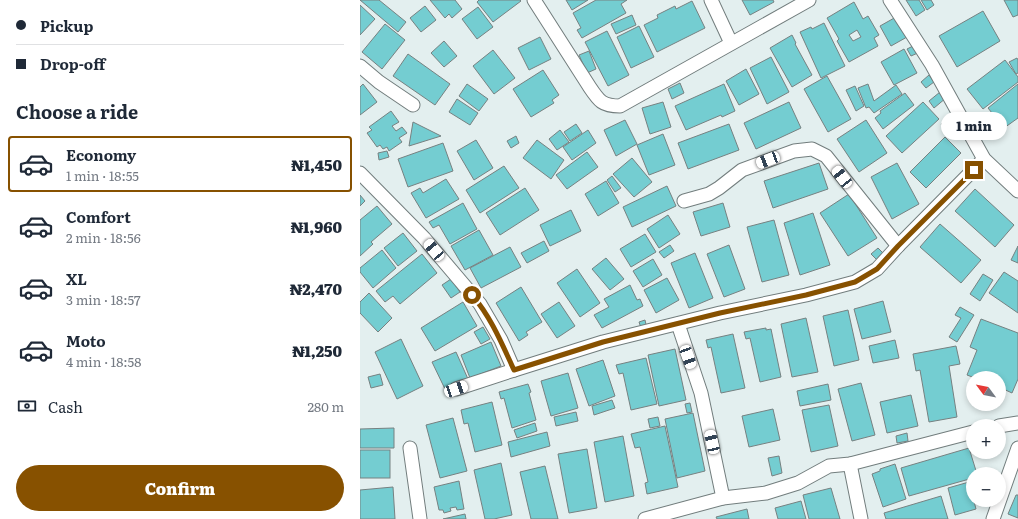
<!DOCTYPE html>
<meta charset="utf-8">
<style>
:root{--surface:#fff;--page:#f6f6f7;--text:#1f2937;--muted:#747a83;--line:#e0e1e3;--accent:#875100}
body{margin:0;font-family:Literata,serif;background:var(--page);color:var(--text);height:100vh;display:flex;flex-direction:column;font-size:15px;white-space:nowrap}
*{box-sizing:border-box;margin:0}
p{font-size:13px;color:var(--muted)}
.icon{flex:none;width:22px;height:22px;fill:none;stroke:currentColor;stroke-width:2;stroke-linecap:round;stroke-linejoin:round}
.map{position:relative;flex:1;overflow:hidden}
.sheet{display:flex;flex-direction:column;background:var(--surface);width:360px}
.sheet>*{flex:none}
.banner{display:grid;align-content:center;height:88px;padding:0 16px;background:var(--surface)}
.needle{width:26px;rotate:302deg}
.fabs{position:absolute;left:606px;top:371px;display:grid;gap:8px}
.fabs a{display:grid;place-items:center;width:40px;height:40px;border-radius:50%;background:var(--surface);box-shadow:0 2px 6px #0003;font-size:20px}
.end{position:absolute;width:18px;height:18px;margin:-9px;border:5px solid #875100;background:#fff;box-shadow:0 0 0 2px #fff}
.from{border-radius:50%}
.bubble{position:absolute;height:28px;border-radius:14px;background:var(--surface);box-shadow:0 2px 6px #0003;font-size:13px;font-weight:800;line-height:28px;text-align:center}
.car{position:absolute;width:12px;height:24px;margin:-12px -6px;border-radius:5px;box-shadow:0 0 3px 1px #0007;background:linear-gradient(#fff 24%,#345 0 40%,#fff 0 76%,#345 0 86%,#fff 0)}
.banner b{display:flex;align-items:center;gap:14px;height:38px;font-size:15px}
.banner b+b{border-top:1px solid var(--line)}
.banner i{width:10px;height:10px;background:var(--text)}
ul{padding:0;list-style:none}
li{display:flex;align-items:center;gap:12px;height:56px;margin:0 8px 6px;padding:0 8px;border:2px solid transparent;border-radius:4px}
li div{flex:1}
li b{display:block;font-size:15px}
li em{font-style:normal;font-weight:800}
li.current{border-color:var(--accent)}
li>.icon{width:36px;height:36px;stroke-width:1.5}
h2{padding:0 16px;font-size:18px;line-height:48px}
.pay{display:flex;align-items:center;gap:10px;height:44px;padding:0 16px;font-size:15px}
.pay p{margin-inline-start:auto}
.action{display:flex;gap:8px;margin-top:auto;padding:8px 16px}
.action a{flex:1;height:46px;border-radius:24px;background:var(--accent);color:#fff;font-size:16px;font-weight:800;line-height:46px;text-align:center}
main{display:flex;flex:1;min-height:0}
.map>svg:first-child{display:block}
.building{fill:#74cdd1;stroke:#768181;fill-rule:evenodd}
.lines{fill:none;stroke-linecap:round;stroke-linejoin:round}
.street-casing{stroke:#727d7d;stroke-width:15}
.street{stroke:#fff;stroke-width:13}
.route{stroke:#875100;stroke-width:5}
</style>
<main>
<section class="sheet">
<div class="banner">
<b><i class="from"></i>Pickup</b>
<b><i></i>Drop-off</b>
</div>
<h2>Choose a ride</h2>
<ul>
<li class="current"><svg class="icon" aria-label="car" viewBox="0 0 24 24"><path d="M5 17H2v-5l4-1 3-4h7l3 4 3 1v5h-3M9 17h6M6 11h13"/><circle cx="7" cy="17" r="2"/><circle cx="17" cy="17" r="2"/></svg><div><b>Economy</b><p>1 min · 18:55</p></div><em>₦1,450</em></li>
<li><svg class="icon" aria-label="car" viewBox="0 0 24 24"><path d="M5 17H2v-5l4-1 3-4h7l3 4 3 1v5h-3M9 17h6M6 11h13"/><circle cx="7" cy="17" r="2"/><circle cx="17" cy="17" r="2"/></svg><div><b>Comfort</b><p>2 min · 18:56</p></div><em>₦1,960</em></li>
<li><svg class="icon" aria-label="car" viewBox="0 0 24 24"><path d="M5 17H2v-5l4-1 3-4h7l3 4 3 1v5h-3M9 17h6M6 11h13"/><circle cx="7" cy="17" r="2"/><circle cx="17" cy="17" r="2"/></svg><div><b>XL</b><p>3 min · 18:57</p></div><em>₦2,470</em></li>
<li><svg class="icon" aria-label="car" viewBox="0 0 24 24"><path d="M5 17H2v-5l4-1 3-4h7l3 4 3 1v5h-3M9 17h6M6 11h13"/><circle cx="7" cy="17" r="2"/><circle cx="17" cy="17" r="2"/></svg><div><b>Moto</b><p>4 min · 18:58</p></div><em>₦1,250</em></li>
</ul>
<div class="pay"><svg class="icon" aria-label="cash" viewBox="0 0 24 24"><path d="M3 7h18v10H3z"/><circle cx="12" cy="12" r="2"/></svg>Cash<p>280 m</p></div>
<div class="action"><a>Confirm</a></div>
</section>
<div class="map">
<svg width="658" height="519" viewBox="0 0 658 519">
<rect width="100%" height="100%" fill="#e3efef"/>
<g class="building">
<polygon points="0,0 19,0 46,22 38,32"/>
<polygon points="70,0 95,0 102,9 92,18 89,14 85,18"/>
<polygon points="119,0 160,0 161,1 133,22 117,2"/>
<polygon points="206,0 228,0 212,10"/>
<polygon points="236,0 267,0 261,4 266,13 222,38 217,30 221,28 213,13"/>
<polygon points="382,0 413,0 414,2 390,15"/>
<polygon points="546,0 559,0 565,10 556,16"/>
<polygon points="561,0 571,0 574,5 567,10"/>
<polygon points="644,0 658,0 658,15 653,17"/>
<polygon points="332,1 345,28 297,52 284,25 298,18 297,15 315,6 316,9"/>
<path d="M494 2 503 19 508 16 519 35 514 38 518 46 489 62 477 41 479 39 467 18ZM497 30 501 37 493 41 489 35Z"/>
<polygon points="0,5 15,19 0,35"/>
<polygon points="65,6 76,20 61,32 50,18"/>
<polygon points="118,7 133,27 117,39 102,19"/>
<polygon points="623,11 640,41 597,67 579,36"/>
<polygon points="272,15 276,25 256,34 251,24"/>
<polygon points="536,17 547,37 531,46 520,26"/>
<polygon points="464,23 485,66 461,78 440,32 451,27 452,29"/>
<polygon points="25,24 45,40 22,69 2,52"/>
<polygon points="279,26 294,57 271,68 257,37"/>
<polygon points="247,31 269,75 248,86 225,42"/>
<polygon points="432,35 436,43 435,44 452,75 432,87 410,48"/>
<polygon points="180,37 191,59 169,70 158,48"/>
<polygon points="84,41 97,56 84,67 71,53"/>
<polygon points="557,44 560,52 551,56 547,49"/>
<polygon points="544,49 557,73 534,85 521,62"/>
<polygon points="133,50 155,78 134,94 113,66"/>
<polygon points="229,51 236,69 227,73 219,55"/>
<polygon points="48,54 90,84 75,105 33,76"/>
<polygon points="411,57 429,92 407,104 390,68"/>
<polygon points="657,58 658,60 658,73 656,74 649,62"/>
<polygon points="645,60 658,77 658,82 623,109 607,89"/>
<polygon points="386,69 399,94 379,105 366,81"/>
<polygon points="183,70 199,95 192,100 194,103 171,117 153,89"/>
<polygon points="569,75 574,82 566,88 561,82"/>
<polygon points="467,76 491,119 468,132 444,89"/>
<polygon points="320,83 324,93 312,99 308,89"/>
<polygon points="3,84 17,102 0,115 0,87"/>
<polygon points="107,84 128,99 119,111 99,96"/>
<polygon points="364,84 375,111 362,117 361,115 326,130 315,106"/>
<polygon points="508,84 514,101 536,85 542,94 514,113 509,107 506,108 498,88"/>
<polygon points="658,84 658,118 644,128 628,108"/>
<polygon points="495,86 504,106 496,111 486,90"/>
<polygon points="580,92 586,98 574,108 569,101"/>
<polygon points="545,93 554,105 523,129 515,118 521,113 520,111"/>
<polygon points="97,99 118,113 110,125 89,112"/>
<polygon points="303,102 311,127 290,134 282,108"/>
<polygon points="429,102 441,128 396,149 384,123"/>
<polygon points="563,102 579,119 542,153 526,136"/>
<polygon points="31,111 39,122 32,126 36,131 42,127 47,133 39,138 42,142 29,151 27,147 23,149 20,145 17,147 7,133 12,130 9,127"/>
<polygon points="592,116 601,128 591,136 581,124"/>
<polygon points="265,120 277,144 256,156 244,130"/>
<polygon points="506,120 527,153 499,172 477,139"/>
<polygon points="53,122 81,136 49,146"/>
<polygon points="216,124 222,133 210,141 204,132"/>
<polygon points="369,124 379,150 328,169 318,143"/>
<polygon points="200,130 209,142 197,150 189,139"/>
<polygon points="228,130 236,143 212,160 203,147"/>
<polygon points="303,134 315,165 289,175 277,145"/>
<polygon points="156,136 159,143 151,148 147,141"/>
<polygon points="585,137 601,153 566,188 550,172"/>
<polygon points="116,140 133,168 114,180 97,151"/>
<polygon points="177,140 204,160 191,179 163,158"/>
<polygon points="83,143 93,171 48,187 38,159"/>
<polygon points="27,151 29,157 19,160 18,153"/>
<polygon points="227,152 238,167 207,189 196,175"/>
<polygon points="272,158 292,182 274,197 253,174"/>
<polygon points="459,163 468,189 413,208 404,181"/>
<polygon points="537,163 559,204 532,219 511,177"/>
<polygon points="144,166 159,188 120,213 106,190"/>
<polygon points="252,176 261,188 255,192 247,180"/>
<polygon points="86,179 99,199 66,218 51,193 60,188 63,193"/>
<polygon points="246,181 259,203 238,216 225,194"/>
<polygon points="307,186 316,206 272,227 263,207"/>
<polygon points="165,188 179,210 140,235 126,213"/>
<polygon points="615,189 654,225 635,247 595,211"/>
<polygon points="489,194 517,238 488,256 460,213"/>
<polygon points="0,195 5,201 0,206"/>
<polygon points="103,203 117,229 90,244 79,225 73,228 69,222"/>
<polygon points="363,203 370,227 341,236 333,212"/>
<polygon points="17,206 32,224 11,242 13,244 0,256 0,220"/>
<polygon points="211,210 221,231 190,246 180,225"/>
<polygon points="453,213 470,265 440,275 424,223"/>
<polygon points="308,215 320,234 299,248 287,229"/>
<polygon points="414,220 429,275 402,282 387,227"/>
<polygon points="580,224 621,260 601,283 560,247"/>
<polygon points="119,230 133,255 105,270 91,246"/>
<polygon points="43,233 57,251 38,266 24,248"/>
<polygon points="285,234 296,252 271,267 260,249"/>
<polygon points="184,241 189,251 167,263 161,253"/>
<polygon points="310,245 314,251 304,258 299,252"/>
<polygon points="369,245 385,289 364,297 347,254"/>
<polygon points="658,246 658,263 651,260"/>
<polygon points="150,247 161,267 121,288 110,268"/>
<polygon points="518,248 523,253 517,260 511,254"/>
<polygon points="22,250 36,268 13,288 0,272 0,268"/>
<polygon points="335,253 353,298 329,308 311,263"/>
<polygon points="62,254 77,273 40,304 33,296 25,302 16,291"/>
<polygon points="246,258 264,279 250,290 232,269"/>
<polygon points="293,259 302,275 283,287 273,271"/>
<polygon points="217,269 240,303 220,317 197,283"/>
<polygon points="644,272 658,281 658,313 629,293"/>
<polygon points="623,274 633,280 620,301 610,294"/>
<polygon points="307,278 319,300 296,313 284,290"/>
<polygon points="91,279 100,292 91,298 82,285"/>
<polygon points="270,285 277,300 280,299 283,306 242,328 234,315 249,307 244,299"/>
<polygon points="161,287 182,322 166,332 168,335 159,341 136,303"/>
<polygon points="9,293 32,318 18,332 0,313 0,302"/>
<polygon points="523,301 531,332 502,339 494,309"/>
<polygon points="103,302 117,326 75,351 61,328"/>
<polygon points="199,302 215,326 197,338 181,314"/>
<polygon points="600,307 614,315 597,342 589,337 601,318 595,315"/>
<polygon points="488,310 499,360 474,366 463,316"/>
<polygon points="446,318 458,372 432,377 421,324"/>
<polygon points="621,319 658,333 658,379 652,393 639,387 639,378 615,378 607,375 617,350 610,347"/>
<polygon points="285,320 287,329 282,331 279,322"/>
<polygon points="123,327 130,339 121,344 114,332"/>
<polygon points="406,328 406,330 411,329 421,377 400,382 390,338 386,339 384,332"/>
<polygon points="373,334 385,388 361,393 351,347 348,348 346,340"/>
<polygon points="41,339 63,386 37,399 15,352"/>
<polygon points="535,340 539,358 513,363 509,346"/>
<polygon points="131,342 141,366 110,378 101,355"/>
<polygon points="596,346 600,364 589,366 597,417 569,422 560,370 556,371 553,354"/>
<polygon points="315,349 326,400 299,406 288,355"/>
<polygon points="96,352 108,379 85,389 72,362"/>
<polygon points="286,358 297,404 271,410 263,373 259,374 256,365"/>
<polygon points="243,360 255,396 229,406 216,369"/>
<polygon points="208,373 218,408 191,416 181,381"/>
<polygon points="20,374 23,385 11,388 8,377"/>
<polygon points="501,383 515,435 492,441 478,389"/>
<polygon points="168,384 171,392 169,393 176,420 152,428 144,398 141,399 139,392"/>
<polygon points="468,384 471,400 440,406 437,391"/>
<polygon points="551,395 558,426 527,433 520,402"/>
<polygon points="252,400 255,408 234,415 232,406"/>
<polygon points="132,402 142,445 115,452 108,423 104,424 101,410"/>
<polygon points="330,403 332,412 327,413 325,404"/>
<polygon points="469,405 478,446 451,452 442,410"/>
<polygon points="413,409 420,440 389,447 382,416"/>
<polygon points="216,412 218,421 196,426 194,417"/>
<polygon points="333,413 345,471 317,478 305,419"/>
<polygon points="298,417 300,426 290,428 288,419"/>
<polygon points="93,418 107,471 80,478 66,425"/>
<polygon points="175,423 177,431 157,438 154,430"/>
<polygon points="305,426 318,487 287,494 285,483 288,482 280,447 275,448 271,434"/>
<polygon points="34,428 34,448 0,448 0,429"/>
<polygon points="187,432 190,446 151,457 148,442"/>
<polygon points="547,433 548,441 537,443 536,436"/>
<polygon points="263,436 274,496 245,502 234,442"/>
<polygon points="609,448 617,474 613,474 613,478 549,496 541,468"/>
<polygon points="227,449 237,508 209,513 198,454"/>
<rect x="0" y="450" width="30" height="28"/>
<polygon points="419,456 422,473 412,476 408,458"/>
<polygon points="141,463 152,515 134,519 125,519 114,470"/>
<polygon points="535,464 546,499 523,507 512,474 520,471 520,469"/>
<polygon points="185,466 198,519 171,519 160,472"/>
<polygon points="99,481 104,509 97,510 96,507 90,508 91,511 84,513 83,510 79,510 74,487"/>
<polygon points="609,482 616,509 595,515 588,488"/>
<polygon points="33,487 35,519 0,519 0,490"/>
<polygon points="471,488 480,519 449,519 443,495"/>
<polygon points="656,495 658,495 658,518 648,514"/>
<polygon points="581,496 588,519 526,519 524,513"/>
<polygon points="441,501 446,519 418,519 415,508"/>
<polygon points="387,509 389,519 357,519 356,517"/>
<polygon points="105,514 106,519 83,519"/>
</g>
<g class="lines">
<defs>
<g id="street">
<path d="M174 0 229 86C239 101 242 106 260 106L449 0"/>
<polyline points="351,0 371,43"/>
<polyline points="530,0 572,65 624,159 658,191"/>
<polyline points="0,66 19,82 53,105"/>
<polyline points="0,173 64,238 120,304 141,340 154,370"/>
<polyline points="324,201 349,194 359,188 382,170 434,151 452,149 466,156 538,246"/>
<polyline points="318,324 341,393 363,498"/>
<polyline points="96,389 154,370 243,342 360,313 446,295 495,282 517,269 538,246 624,159"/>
<polyline points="639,426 658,423"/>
<polyline points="50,448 60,519"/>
<polyline points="490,464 501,519"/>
<polyline points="285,519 363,498 406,493 438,483 469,466 490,464 613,432"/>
<polyline points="633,519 658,448"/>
</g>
</defs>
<use href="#street" class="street-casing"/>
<use href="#street" class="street"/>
</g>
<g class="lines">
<path class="route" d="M112 295C131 317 142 344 154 370L243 342 360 313 446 295 495 282 517 269 538 246 614 170"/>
</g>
</svg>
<div class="fabs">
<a><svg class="needle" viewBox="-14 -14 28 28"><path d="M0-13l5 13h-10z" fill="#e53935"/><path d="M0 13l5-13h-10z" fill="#747a83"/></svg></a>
<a>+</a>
<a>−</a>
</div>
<i class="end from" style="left:112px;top:295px"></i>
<i class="end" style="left:614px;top:170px"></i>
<div class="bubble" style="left:581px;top:112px;width:66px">1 min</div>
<i class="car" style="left:408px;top:160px;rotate:249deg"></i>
<i class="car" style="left:482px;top:177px;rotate:322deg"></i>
<i class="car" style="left:74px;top:250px;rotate:320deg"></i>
<i class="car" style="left:328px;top:357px;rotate:160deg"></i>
<i class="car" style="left:96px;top:389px;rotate:71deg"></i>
<i class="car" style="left:352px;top:442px;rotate:347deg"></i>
</div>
</main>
